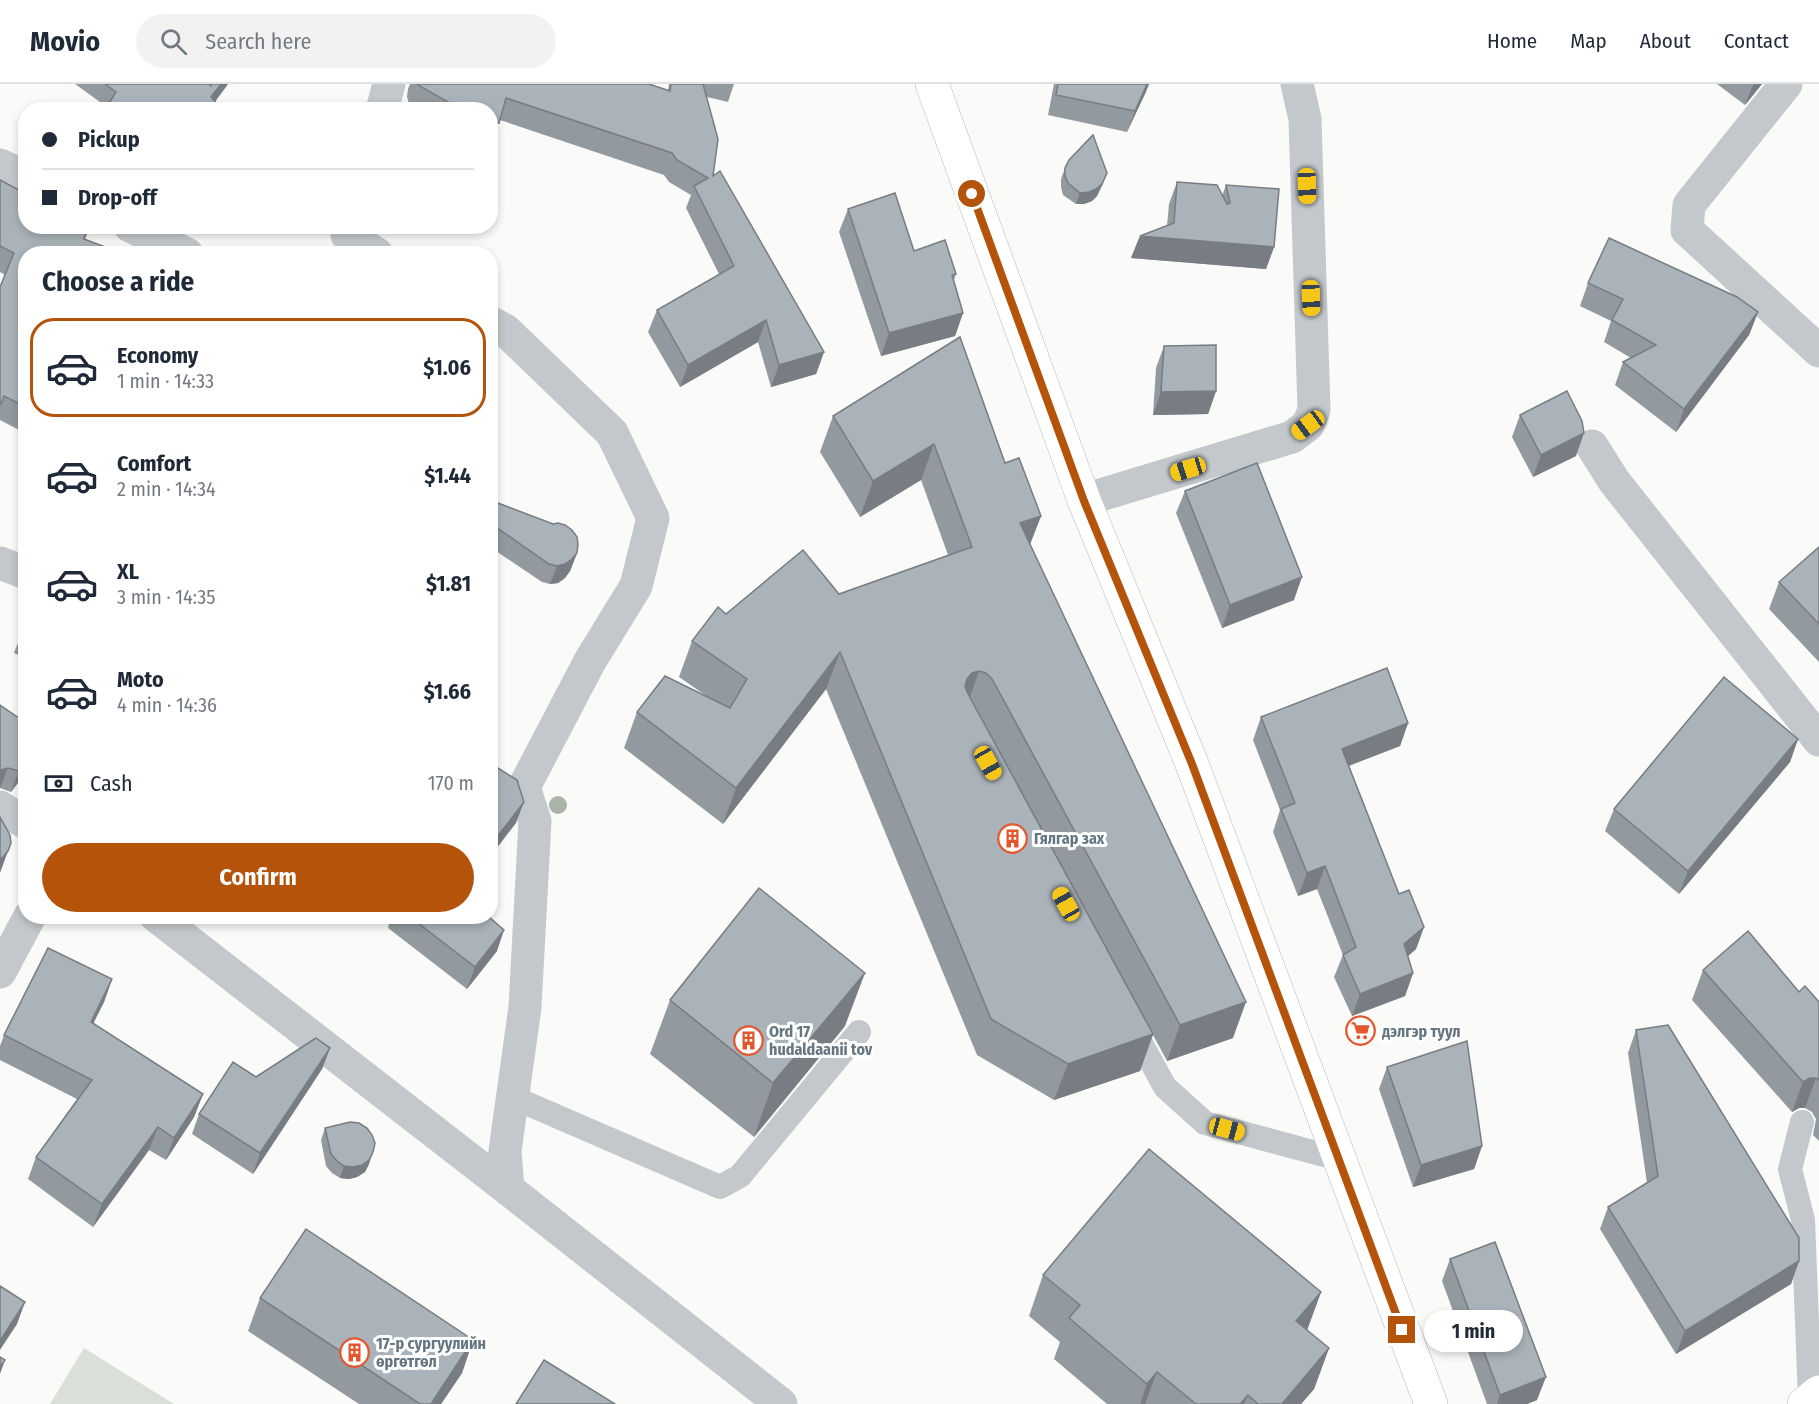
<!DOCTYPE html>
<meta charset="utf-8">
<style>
:root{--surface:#fff;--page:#f2f2f3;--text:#1f2937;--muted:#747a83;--line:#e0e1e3;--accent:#b45309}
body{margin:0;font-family:"Fira Sans Condensed",sans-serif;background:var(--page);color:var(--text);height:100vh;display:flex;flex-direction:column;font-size:22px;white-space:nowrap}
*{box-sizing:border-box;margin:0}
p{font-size:20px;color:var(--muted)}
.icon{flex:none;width:33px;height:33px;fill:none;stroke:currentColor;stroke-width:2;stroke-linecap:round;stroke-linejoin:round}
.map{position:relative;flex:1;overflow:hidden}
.panel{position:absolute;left:18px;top:162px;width:480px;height:678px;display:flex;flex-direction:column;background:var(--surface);border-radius:24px;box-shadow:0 3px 9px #0003}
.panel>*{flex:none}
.guide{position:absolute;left:18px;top:18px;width:480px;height:132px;border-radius:24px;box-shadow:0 3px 9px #0003;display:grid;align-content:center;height:132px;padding:0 24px;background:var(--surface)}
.end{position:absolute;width:27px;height:27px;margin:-14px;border:8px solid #b45309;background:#fff;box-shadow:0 0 0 3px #fff}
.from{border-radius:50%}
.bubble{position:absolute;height:42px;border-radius:21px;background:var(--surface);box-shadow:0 3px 9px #0003;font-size:20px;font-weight:700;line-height:42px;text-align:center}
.car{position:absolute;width:18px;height:36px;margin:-18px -9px;border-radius:8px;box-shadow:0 0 4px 2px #0007;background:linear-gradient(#f5c518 24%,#345 0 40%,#f5c518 0 76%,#345 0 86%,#f5c518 0)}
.guide b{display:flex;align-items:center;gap:21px;height:57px;font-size:22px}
.guide b+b{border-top:2px solid var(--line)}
.guide i{width:15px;height:15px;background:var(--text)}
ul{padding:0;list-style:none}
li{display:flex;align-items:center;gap:18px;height:99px;margin:0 12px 9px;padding:0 12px;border:3px solid transparent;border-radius:24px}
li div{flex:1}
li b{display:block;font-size:22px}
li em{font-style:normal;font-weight:700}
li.current{border-color:var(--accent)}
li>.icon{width:54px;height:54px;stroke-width:1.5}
h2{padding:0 24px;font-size:27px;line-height:72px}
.pay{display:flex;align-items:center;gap:15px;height:66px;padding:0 24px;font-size:22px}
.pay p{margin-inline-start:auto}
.action{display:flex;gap:12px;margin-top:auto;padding:12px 24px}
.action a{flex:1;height:69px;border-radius:36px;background:var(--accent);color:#fff;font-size:24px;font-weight:700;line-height:69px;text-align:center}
header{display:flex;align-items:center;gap:36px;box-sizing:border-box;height:84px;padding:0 30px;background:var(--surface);border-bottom:2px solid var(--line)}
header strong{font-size:28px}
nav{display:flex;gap:33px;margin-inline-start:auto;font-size:21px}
.search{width:420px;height:54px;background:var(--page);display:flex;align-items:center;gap:15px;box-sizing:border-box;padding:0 21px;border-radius:33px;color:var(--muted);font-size:22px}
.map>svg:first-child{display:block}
.green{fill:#dadfd7}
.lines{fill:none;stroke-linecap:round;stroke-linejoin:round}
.secondary-casing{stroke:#b3babf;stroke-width:34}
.lane{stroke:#c3c8cc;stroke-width:24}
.street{stroke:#c3c8cc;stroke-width:33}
.secondary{stroke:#fff;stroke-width:33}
.tree{fill:#aab4a7}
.wall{fill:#929a9f}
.shaded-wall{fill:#777d82}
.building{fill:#aab3b9;stroke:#777d82;stroke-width:1.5}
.route{stroke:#b45309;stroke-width:8}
.labels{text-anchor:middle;stroke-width:6;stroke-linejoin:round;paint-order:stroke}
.poi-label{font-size:16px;font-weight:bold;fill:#657683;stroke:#fff;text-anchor:start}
</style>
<header>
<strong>Movio</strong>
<div class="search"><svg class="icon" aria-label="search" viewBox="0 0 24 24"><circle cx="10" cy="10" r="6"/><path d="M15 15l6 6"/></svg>Search here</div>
<nav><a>Home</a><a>Map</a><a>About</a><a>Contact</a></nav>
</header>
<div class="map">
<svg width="1819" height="1320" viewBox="0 0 1819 1320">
<rect width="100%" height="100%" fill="#fafaf8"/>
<polygon class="green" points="84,1264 174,1320 50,1320"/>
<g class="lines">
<defs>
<g id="secondary">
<polyline points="932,0 1084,416 1192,680 1431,1320"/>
<polyline points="1804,1320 1819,1308"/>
</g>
</defs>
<use href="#secondary" class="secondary-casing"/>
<g class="lane">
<polyline points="1131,941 1165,1003 1205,1039 1339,1075"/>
<polyline points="512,1013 720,1103 740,1092 859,948"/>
<polyline points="1802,1038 1790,1085 1803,1136 1810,1315"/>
</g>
<g class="street">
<polyline points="1786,0 1689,121 1687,146 1819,267"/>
<polyline points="382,26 389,0"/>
<polyline points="0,81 26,93"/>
<polyline points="130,142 187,170"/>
<polyline points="347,151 377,170"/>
<polyline points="490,238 505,246 612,349 653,434 636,502 590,577 524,703 535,737 525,923 505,1067 508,1105 781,1320"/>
<polyline points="1592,362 1614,397 1819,656"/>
<polyline points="1084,416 1292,353 1308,341 1314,326 1305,35 1297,0"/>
<polyline points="0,479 26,489"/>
<polyline points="0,723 26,739"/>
<polyline points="156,832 508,1105"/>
<polyline points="0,888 30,832"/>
</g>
<use href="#secondary" class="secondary"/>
</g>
<circle class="tree" cx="558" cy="721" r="9"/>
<g class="wall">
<polygon points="75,0 228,0 215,17 223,26 105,26 107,23"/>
<polygon points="410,0 649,0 668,6 669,0 734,0 728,18 707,13 713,92 824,268 816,290 771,303 758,258 680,303 648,248 657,226 719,190 686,124 691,111 669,98 664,91 500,36 490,61 490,26 413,26 410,23 407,13 408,5"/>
<polygon points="1054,0 1149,0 1127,48 1048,31"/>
<polygon points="1717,0 1762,0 1745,21"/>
<polygon points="1065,84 1103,100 1097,112 1092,117 1084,120 1076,120 1063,111 1061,103 1061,95"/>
<polygon points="0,96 26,142 90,142 85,155 26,170 26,347 22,345 21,347 0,336 0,203 5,191 0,188"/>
<polygon points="1177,98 1222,112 1226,101 1274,163 1266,185 1131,174 1140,152 1167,142 1169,120"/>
<polygon points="848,125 914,167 956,190 954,196 963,229 955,252 881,272 839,148"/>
<polygon points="1588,199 1758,228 1749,251 1676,348 1615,301 1623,278 1631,274 1604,258 1611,237 1580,222"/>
<polygon points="1164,262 1216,307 1208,330 1153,331 1156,284"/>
<polygon points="1520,331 1576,372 1533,393 1512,353"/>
<polygon points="833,332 1005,379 1041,432 1030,460 1233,954 1167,977 1153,951 1140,987 1054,1016 977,971 826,605 723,740 624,664 637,628 708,613 679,593 692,557 726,530 839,510 948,471 921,396 860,433 820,368"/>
<polygon points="1185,407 1294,516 1222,544 1176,429"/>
<polygon points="490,416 577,469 570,487 565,494 558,499 550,500 542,498 490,463"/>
<polygon points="1819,463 1819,578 1769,525 1779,498"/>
<polygon points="26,538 26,574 14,569"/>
<polygon points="0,621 26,688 11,708 0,704"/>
<polygon points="1261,633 1408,639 1400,662 1349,682 1399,810 1424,843 1416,865 1408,872 1413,889 1405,912 1352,932 1334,893 1343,871 1317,805 1298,812 1273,748 1280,726 1253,656"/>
<polygon points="1798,655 1790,678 1679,810 1605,747 1614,725"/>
<polygon points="381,832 488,832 497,867 467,905 388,844 389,840"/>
<polygon points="1703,886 1799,908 1819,918 1819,1057 1813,1051 1816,1035 1812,1028 1805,1024 1799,1024 1792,1028 1692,916"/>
<polygon points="112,895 104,918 93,939 203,1010 194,1033 166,1076 149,1066 93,1143 28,1095 36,1073 77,1015 0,976 0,962 4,951"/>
<polygon points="670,916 845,942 754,1053 650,970"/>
<polygon points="1636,946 1799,1177 1791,1200 1676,1270 1600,1145 1608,1123 1647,1099 1628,969"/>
<polygon points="330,964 322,985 253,1090 192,1050 199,1030 256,993"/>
<polygon points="1387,983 1482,1062 1474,1085 1413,1103 1379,1005"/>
<polygon points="325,1044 369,1080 365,1088 357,1093 349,1095 340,1094 332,1089 326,1082 321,1056"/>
<polygon points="1450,1175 1537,1316 1527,1320 1487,1320 1442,1197"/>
<polygon points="1043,1191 1321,1208 1307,1246 1329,1264 1314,1305 1301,1320 1107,1320 1054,1275 1060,1258 1029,1232"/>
<polygon points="260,1214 473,1256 462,1289 441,1320 359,1320 248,1247"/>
</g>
<g class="shaded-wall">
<polygon points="221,0 228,0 209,26 211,13"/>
<polygon points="1147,0 1149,0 1146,8 1127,48 1135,27"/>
<polygon points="1754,0 1762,0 1745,21 1752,3"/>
<polygon points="1107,89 1097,112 1092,117 1084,120 1076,120 1080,109"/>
<polygon points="1140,152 1274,163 1266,185 1131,174"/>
<polygon points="1758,228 1749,251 1676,348 1684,325"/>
<polygon points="963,229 955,252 881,272 889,249"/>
<polygon points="766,236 758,258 680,303 688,281"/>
<polygon points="824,268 816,290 771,303 779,281"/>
<polygon points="1216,307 1208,330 1153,331 1161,308"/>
<polygon points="1584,349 1576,372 1533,393 1541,371"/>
<polygon points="934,360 921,396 860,433 873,397"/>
<polygon points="1041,432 1027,468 1020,439"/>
<polygon points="577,469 570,487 565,494 558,499 550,500 557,482"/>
<polygon points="1302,493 1294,516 1222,544 1230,521"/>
<polygon points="840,568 826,605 723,740 736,704"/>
<polygon points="979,587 966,624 959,626 967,595 972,589"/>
<polygon points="1408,639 1400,662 1334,687 1342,665"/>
<polygon points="1798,655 1790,678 1679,810 1688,787"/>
<polygon points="26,678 26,688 11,708 19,687"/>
<polygon points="8,684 0,704 0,686"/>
<polygon points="524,718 516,739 490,773 490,762"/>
<polygon points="8,767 0,789 0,775"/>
<polygon points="1325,782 1317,805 1298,812 1307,789"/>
<polygon points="1424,843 1416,865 1396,883 1404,860"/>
<polygon points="504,846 497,867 467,905 475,883"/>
<polygon points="865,889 845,942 754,1053 773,999"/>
<polygon points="1413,889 1405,912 1352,932 1360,910"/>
<polygon points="112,895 104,918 83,960 91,938"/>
<polygon points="1246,918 1233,954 1167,977 1180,941"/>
<polygon points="1153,950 1140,987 1054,1016 1068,980"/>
<polygon points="330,964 322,985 253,1090 260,1069"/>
<polygon points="1810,994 1816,994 1805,1024 1799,1024 1792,1028 1803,998"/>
<polygon points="203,1010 194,1033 166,1076 174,1054"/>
<polygon points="158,1043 149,1066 93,1143 102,1120"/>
<polygon points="1482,1062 1474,1085 1413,1103 1421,1081"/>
<polygon points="373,1068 369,1080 365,1088 357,1093 349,1095 340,1094 344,1082"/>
<polygon points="1799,1177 1791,1200 1676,1270 1685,1247"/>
<polygon points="1321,1208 1306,1249 1296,1237"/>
<polygon points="25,1218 17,1240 0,1266 0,1257"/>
<polygon points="473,1256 462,1289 441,1320 431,1320"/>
<polygon points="1329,1264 1314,1305 1301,1320 1282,1320"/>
<polygon points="5,1276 0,1290 0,1283"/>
<polygon points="1157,1288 1145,1320 1140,1320 1147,1300"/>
<polygon points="1546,1293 1537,1316 1527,1320 1497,1320 1500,1311"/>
<polygon points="1248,1311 1244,1320 1240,1320"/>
</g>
<g class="building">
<polygon points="105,0 209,0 211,2 211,0 221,0 211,13 223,26 108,26 106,24 116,8"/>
<polygon points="417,0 649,0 670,7 671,0 703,0 718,55 713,92 720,87 824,268 779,281 766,236 688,281 657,226 734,182 694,102 708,94 677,76 672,69 506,14 499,39 490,36 490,26 462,26 418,1"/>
<polygon points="1058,0 1147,0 1135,27 1056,11"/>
<polygon points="1093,51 1107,89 1102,100 1096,105 1089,108 1080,109 1068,99 1065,92 1065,84 1069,76"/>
<polygon points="0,96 26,110 26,142 89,142 84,155 108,164 109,170 26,170 26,323 4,312 1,320 0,320 0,203 14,169 0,162"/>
<polygon points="1177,98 1217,101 1227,120 1230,119 1226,101 1279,105 1274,163 1140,152 1174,139"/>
<polygon points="895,109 914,167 945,156 956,190 952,191 963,229 889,249 848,125"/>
<polygon points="1609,154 1737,213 1758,228 1684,325 1623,278 1656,261 1612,236 1623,215 1588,199"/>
<polygon points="960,253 1005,379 1019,374 1041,432 1020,439 1246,918 1180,941 992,595 986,589 979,587 972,589 967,595 965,602 967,608 1153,950 1068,980 991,935 840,568 736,704 637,628 665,592 730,624 747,595 692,557 718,523 726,530 803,466 839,510 972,463 934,360 873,397 833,332"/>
<polygon points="1216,261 1216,307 1161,308 1164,262"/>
<polygon points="1567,307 1582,337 1584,349 1541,371 1520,331"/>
<polygon points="1257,379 1302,493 1230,521 1185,407"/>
<polygon points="490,416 553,440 558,439 565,441 572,446 577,453 578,460 577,469 572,475 565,480 557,482 549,480 490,439"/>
<polygon points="1819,463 1819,540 1779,498"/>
<polygon points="26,538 26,548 22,547"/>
<polygon points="1387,584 1408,639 1342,665 1399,810 1409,806 1424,843 1404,860 1413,889 1360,910 1343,871 1356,863 1325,782 1307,789 1281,725 1295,719 1261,633"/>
<polygon points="1724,593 1798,655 1688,787 1614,725"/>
<polygon points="0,621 26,639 26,678 19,687 8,684 0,686"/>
<polygon points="490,679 517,696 524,718 490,762"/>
<polygon points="0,733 10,751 11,759 8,767 3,773 0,775"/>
<polygon points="759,804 865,889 773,999 670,916"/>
<polygon points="409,832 488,832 504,846 475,883"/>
<polygon points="1748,847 1799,908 1805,902 1819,918 1819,996 1816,994 1810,994 1803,998 1703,886"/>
<polygon points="48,864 112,895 91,938 203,1010 174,1054 158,1043 102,1120 36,1073 92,996 4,951"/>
<polygon points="1668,941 1799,1154 1799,1177 1685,1247 1608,1123 1658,1092 1636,946"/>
<polygon points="316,954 330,964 260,1069 199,1030 233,978 256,993"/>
<polygon points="1467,957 1482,1062 1421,1081 1387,983"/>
<polygon points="350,1038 359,1039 367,1044 372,1051 375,1059 373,1068 369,1076 362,1081 353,1083 344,1082 337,1077 331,1070 325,1044"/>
<polygon points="1149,1065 1321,1208 1296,1237 1329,1264 1282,1320 1258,1320 1248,1311 1240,1320 1196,1320 1157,1288 1147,1300 1069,1234 1080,1221 1043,1191"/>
<polygon points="306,1145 473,1256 431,1320 420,1320 260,1214"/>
<polygon points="1495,1158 1546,1293 1500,1311 1450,1175"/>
<polygon points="0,1202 25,1218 0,1257"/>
<polygon points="0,1273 5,1276 0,1283"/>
<polygon points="544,1276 615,1320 516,1320"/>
</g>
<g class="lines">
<polyline class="route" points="972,110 1084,417 1192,680 1402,1246"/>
</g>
<defs>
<symbol id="building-ring" viewBox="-11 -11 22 22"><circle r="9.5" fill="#fff" stroke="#e4572e" stroke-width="1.5"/><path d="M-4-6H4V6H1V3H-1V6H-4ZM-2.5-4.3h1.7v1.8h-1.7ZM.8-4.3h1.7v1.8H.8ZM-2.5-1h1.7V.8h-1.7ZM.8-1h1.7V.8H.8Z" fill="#e4572e"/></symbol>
<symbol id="supermarket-ring" viewBox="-11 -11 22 22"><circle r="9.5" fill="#fff" stroke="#e4572e" stroke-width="1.5"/><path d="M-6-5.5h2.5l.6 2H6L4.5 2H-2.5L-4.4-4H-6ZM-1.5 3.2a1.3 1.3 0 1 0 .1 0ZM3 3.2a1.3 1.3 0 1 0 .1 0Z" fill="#e4572e"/></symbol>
</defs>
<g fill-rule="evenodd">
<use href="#building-ring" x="996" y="738" width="33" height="33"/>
<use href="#supermarket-ring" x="1344" y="930" width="33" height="33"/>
<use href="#building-ring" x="732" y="940" width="33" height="33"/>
<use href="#building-ring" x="338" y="1252" width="33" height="33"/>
</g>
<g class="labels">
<g class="poi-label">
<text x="1034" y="760">Гялгар зах</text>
<text x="769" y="953">Ord 17<tspan x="769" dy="18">hudaldaanii tov</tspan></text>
<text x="1382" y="953">дэлгэр туул</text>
<text x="376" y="1265">17-р сургуулийн<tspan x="376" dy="18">өргөтгөл</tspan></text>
</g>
</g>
</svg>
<i class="end from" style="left:972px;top:110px"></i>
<i class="end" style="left:1402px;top:1246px"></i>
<div class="bubble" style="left:1424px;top:1226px;width:99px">1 min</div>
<i class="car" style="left:1307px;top:102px;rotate:178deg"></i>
<i class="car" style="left:1311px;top:214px;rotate:178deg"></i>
<i class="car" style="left:1308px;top:341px;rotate:234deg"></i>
<i class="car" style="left:1188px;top:385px;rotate:253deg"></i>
<i class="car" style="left:988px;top:679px;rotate:151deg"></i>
<i class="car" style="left:1066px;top:820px;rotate:331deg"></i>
<i class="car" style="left:1227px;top:1045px;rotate:105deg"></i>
<div class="guide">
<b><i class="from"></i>Pickup</b>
<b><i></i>Drop-off</b>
</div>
<section class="panel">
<h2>Choose a ride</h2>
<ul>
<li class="current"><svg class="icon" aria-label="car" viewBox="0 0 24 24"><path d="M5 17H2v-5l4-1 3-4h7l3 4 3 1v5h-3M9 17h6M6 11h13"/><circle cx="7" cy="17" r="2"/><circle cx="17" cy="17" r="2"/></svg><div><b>Economy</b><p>1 min · 14:33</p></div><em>$1.06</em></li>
<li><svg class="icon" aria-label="car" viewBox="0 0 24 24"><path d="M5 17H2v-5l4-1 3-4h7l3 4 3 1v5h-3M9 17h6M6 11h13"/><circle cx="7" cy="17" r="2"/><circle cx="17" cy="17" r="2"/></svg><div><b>Comfort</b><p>2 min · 14:34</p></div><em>$1.44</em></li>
<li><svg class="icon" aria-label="car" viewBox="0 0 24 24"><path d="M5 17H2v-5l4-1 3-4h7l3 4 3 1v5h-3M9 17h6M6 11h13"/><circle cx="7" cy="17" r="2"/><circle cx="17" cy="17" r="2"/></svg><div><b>XL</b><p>3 min · 14:35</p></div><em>$1.81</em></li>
<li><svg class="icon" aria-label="car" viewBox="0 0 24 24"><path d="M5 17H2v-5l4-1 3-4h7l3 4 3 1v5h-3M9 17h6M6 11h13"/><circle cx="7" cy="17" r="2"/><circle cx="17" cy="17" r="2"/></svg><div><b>Moto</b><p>4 min · 14:36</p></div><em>$1.66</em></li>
</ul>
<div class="pay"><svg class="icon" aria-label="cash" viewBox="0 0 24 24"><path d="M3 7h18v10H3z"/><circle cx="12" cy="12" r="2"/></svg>Cash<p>170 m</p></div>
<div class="action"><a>Confirm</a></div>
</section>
</div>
